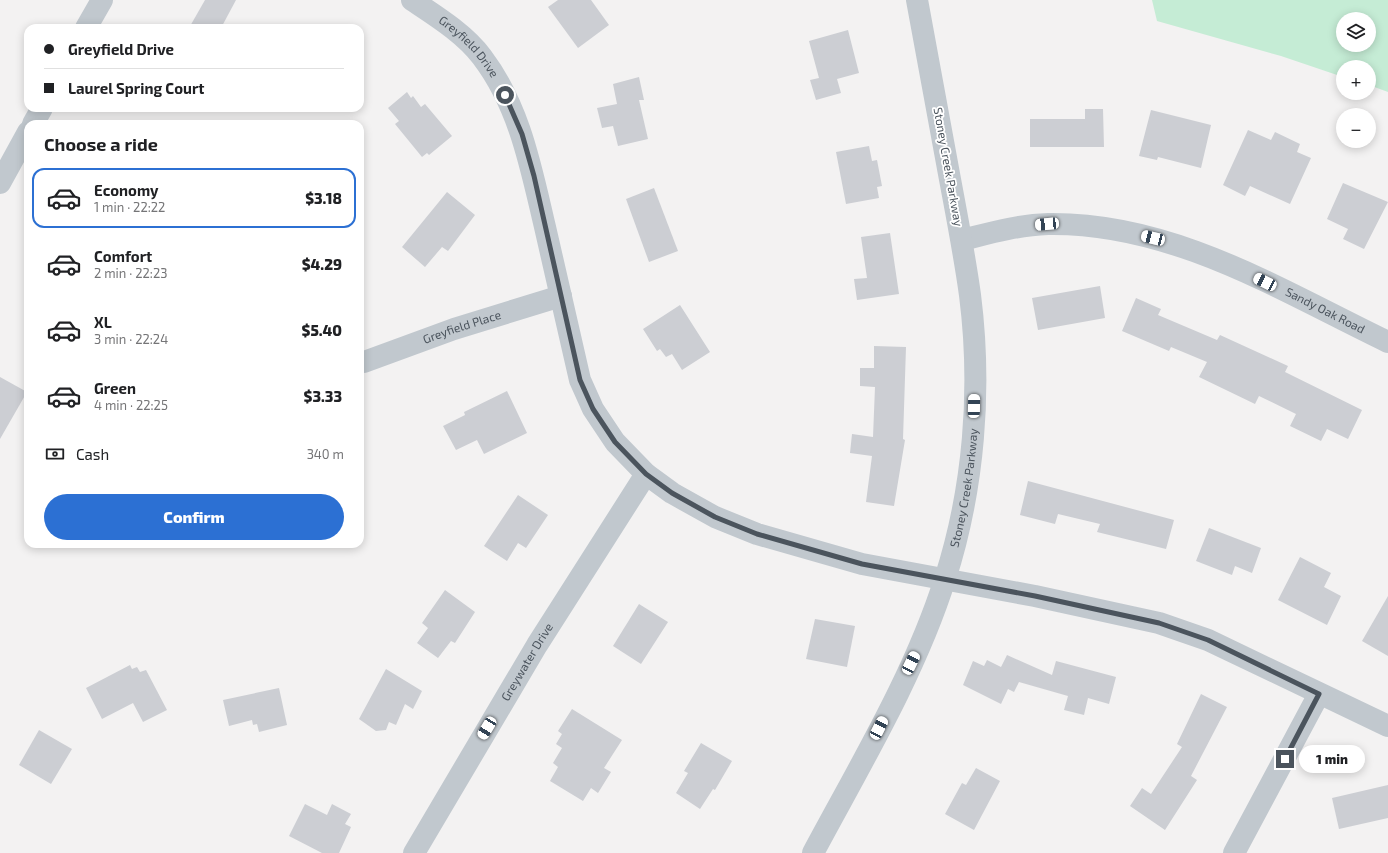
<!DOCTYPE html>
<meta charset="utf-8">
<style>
:root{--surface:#fff;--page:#f2f2f2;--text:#202124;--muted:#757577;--line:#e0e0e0;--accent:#2c70d3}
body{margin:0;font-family:"Exo 2",sans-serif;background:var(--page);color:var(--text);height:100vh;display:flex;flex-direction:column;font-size:15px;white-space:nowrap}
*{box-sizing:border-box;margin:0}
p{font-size:13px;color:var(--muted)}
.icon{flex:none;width:22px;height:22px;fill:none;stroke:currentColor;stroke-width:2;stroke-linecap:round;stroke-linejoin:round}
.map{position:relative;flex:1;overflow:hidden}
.panel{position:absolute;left:24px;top:120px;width:340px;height:428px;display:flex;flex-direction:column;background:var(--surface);border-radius:12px;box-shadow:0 2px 10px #0003}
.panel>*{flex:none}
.top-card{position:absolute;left:24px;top:24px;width:340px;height:88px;border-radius:12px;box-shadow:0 2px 10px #0003;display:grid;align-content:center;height:88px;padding:0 20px;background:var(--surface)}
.controls{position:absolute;left:1336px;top:12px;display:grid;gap:8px}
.controls a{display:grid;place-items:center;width:40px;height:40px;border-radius:50%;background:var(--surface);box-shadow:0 2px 10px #0003;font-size:20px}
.end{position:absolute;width:18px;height:18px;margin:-9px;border:5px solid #4b545d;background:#fff;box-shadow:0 0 0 2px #fff}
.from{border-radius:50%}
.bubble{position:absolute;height:28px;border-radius:14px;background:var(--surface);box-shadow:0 2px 10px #0003;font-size:13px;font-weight:800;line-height:28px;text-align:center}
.car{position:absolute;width:12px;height:24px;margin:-12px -6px;border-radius:5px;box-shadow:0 0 3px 1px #0007;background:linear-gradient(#fff 24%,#345 0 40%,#fff 0 76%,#345 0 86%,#fff 0)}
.top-card b{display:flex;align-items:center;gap:14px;height:38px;font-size:15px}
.top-card b+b{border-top:1px solid var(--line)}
.top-card i{width:10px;height:10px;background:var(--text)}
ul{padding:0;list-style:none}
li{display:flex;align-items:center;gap:12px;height:60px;margin:0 8px 6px;padding:0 12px;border:2px solid transparent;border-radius:12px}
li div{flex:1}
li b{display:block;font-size:15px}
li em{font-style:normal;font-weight:800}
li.selected{border-color:var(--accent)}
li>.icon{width:36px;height:36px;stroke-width:1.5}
h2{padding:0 20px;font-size:18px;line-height:48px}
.pay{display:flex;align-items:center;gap:10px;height:44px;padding:0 20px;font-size:15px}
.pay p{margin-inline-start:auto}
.cta{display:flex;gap:8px;margin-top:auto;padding:8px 20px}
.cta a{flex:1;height:46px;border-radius:24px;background:var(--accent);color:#fff;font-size:16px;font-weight:800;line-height:46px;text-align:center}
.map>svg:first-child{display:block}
.green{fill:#c5ecd5;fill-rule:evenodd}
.building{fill:#ccced3}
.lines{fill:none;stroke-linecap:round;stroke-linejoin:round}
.street{stroke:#c1c8ce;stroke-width:22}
.route{stroke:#4b545d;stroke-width:5}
.labels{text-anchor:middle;stroke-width:3.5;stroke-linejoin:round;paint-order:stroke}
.street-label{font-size:12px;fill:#4b545d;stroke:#fff}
</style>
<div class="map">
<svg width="1388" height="853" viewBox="0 0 1388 853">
<rect width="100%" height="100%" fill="#f3f2f2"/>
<path class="green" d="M1152 0H1388V92L1369 85V67H1343V77L1281 56 1157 21ZM1343 19H1369V45H1343Z"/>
<g class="building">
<polygon points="205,0 236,0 221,28 189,28"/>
<polygon points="558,0 591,0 609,25 578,48 548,7"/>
<polygon points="848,30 859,73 837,79 841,93 816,100 810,80 819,78 809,41"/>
<polygon points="639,77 644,100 639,100 648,139 618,146 613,126 602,128 597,108 617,104 613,84"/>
<polygon points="407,92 411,98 413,96 421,107 425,104 452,136 429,155 427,153 422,157 395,124 399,121 388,108"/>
<polygon points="1085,109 1103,109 1104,147 1030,147 1030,119 1085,119"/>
<polygon points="1151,110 1211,125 1201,168 1158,157 1157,160 1139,156"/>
<polygon points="1248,130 1271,140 1275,132 1300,144 1297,152 1311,158 1290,204 1250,186 1245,196 1223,185"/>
<polygon points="869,146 872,161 877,160 882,186 877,187 879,198 846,204 836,152"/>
<polygon points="1343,183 1388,202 1364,249 1343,239 1348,229 1327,219"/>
<polygon points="654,188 678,251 649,262 626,199"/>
<polygon points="447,192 475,215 448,251 442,247 425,267 402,247"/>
<polygon points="890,233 899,294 857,300 854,279 867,278 861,237"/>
<polygon points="1100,286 1105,318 1038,330 1032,298"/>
<polygon points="1136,298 1161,309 1158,315 1217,340 1220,335 1288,366 1285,372 1362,410 1348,439 1327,429 1321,441 1290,426 1296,414 1259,396 1255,404 1199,377 1207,362 1171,347 1169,351 1122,331"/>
<polygon points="680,305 710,352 682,370 672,354 666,357 660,349 657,351 643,329"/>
<polygon points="874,346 906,347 903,439 905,440 894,506 866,502 872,456 850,453 852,434 873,437 875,387 860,386 860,368 874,368"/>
<polygon points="0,377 27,392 0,439"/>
<polygon points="507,391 527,433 484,454 477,440 456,450 443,426 465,415 464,412"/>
<polygon points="1028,481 1174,520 1166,549 1097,532 1100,524 1058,514 1055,524 1020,515"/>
<polygon points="518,495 548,515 526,548 518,543 507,561 484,546"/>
<polygon points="1209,528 1261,548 1252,573 1235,566 1232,575 1196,561"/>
<polygon points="1300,557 1331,573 1324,587 1341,596 1327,625 1278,600"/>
<polygon points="445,590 475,612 455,643 451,641 438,658 417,643 428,628 422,623"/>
<polygon points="1388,596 1388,656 1362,641"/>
<polygon points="639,604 668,622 641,664 613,646"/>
<polygon points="815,619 855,626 847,667 806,659"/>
<polygon points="1007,655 1052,675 1056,661 1116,677 1109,704 1088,698 1084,715 1064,710 1068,696 1019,682 1014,692 1008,689 1001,704 963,685 973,661 984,666 987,660 1001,667"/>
<polygon points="130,665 132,669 137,667 140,672 146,670 167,710 143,722 133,703 102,719 86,688"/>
<polygon points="386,669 422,691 413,709 405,704 396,725 389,722 386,730 376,731 359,719"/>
<polygon points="279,688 287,725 259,732 257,724 253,725 252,720 229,726 223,700"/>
<polygon points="1201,694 1227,707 1191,776 1197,780 1165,830 1130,806 1142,788 1151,794 1182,747 1177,744"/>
<polygon points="572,709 622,740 604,768 611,772 598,793 591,788 583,801 550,781 558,767 553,763 562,748 556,744 562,734 558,731"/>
<polygon points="39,730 72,749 51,784 19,765"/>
<polygon points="701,743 732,761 715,790 713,789 700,809 676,793 688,773 684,771"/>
<polygon points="976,768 1000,781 974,830 945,814 962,783 966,785"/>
<polygon points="1388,785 1388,818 1339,829 1332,798"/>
<polygon points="305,804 327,815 332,804 351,814 345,824 351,827 339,853 322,853 289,836"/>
</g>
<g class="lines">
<g class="street">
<path id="s1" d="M412 0C436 16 465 34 482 57 520 107 531 168 545 227 557 278 568 329 580 380L593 409 615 442 646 474 672 493 715 517 757 534 862 564 1035 596 1159 623 1208 640 1388 726"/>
<polyline points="86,28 102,0"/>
<polyline points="33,124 42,108"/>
<polyline points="0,183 28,132"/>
<path id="s2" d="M962 240C990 233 1018 225 1048 224 1172 222 1280 290 1388 342"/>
<path id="s3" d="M364 362 454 329 561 296"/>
<path id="s4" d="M414 853 537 645 646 474"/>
<path id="s5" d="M813 853C860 765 915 674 945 579 974 489 982 389 970 295 964 251 955 207 947 163 937 109 927 54 917 0"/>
<polyline points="1234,853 1319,694"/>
</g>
</g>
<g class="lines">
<polyline class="route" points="505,95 522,134 534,176 580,380 593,409 615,442 646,474 672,493 715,517 757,534 862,564 1035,596 1159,623 1208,640 1319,694 1285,759"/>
</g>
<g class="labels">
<g class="street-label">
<text dy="4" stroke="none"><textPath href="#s1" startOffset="74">Greyfield Drive</textPath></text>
<text transform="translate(948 167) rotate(80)" y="4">Stoney Creek Parkway</text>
<text dy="4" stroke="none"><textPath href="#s2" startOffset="381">Sandy Oak Road</textPath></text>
<text dy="4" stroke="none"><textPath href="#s3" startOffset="104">Greyfield Place</textPath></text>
<text dy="4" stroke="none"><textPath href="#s5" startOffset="398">Stoney Creek Parkway</textPath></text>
<text dy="4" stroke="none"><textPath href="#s4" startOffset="222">Greywater Drive</textPath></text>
</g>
</g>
</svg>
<div class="controls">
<a><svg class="icon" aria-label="layers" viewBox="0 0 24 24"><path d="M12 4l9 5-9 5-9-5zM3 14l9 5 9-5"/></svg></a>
<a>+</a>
<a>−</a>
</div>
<i class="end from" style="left:505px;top:95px"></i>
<i class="end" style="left:1285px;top:759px"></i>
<div class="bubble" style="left:1299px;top:745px;width:66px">1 min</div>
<i class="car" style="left:1047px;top:224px;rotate:265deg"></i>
<i class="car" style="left:1153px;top:238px;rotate:284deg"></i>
<i class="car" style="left:1265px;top:282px;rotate:296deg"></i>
<i class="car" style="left:974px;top:406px;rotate:1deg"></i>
<i class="car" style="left:911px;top:663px;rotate:26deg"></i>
<i class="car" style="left:487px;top:728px;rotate:211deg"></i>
<i class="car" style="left:879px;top:728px;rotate:27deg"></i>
<div class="top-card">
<b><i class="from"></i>Greyfield Drive</b>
<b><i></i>Laurel Spring Court</b>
</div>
<section class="panel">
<h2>Choose a ride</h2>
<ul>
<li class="selected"><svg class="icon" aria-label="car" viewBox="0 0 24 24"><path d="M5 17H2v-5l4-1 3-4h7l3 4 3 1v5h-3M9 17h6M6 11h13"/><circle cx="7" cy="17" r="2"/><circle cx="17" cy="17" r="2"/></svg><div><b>Economy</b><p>1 min · 22:22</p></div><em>$3.18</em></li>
<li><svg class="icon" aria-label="car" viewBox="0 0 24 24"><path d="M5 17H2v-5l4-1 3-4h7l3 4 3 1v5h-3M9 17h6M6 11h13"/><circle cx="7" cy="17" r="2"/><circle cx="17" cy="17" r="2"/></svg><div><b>Comfort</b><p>2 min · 22:23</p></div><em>$4.29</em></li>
<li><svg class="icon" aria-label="car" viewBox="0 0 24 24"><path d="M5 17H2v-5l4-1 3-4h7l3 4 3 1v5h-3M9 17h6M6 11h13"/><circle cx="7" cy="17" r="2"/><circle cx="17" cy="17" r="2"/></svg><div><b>XL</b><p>3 min · 22:24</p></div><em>$5.40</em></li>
<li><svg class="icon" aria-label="car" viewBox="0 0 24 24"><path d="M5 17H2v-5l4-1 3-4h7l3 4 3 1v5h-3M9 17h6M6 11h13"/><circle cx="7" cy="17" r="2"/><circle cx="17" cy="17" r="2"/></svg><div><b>Green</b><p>4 min · 22:25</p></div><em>$3.33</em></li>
</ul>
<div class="pay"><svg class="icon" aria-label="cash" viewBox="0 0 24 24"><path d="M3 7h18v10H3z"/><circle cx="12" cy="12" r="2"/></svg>Cash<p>340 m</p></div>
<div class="cta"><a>Confirm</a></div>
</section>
</div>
